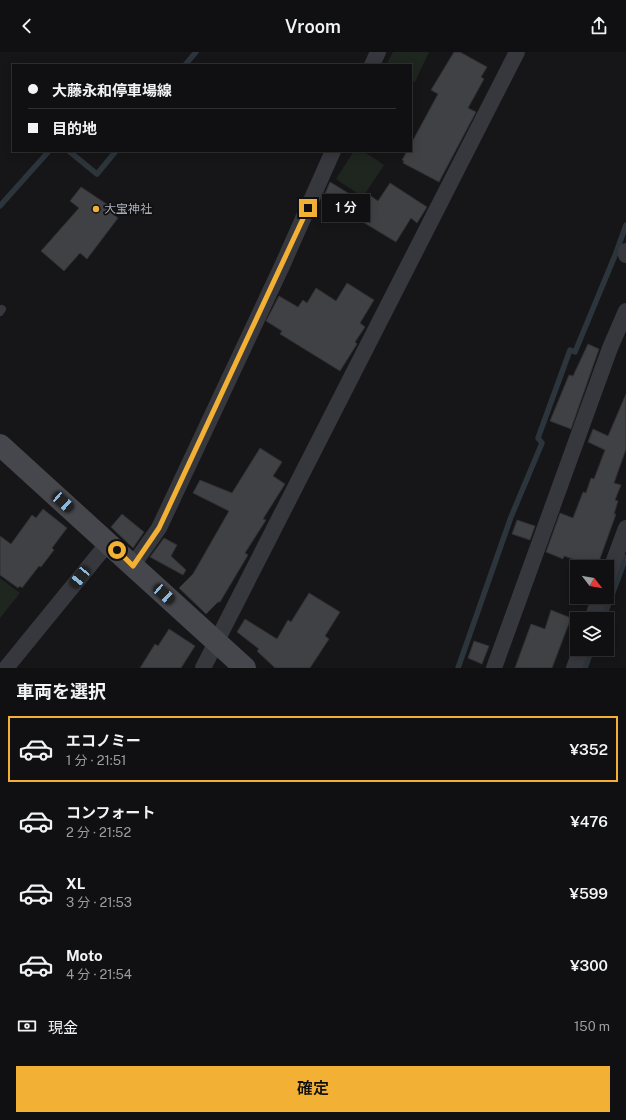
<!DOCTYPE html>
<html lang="ja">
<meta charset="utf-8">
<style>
:root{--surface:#101012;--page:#1e1e20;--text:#f1f3f6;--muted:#9c9d9f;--line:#303032;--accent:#f2b134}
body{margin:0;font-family:"Public Sans","Noto Sans JP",sans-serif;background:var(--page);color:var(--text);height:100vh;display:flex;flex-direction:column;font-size:15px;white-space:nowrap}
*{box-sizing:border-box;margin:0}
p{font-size:13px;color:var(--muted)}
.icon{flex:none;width:22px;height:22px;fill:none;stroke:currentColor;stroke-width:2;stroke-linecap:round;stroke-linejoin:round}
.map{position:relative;height:616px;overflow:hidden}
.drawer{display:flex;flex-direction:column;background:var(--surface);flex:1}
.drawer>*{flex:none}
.guide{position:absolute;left:12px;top:12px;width:400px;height:88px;border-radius:0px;box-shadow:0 2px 10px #0003,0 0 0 1px var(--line);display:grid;align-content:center;height:88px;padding:0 16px;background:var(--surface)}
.needle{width:26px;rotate:121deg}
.tools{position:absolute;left:570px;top:508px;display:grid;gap:8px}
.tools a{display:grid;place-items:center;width:44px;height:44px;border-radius:0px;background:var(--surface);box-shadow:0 2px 10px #0003,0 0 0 1px var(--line);font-size:20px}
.end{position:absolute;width:18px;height:18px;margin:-9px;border:5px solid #f2b134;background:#111;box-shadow:0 0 0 2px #111}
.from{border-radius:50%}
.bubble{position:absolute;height:28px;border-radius:0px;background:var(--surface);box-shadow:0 2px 10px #0003,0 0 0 1px var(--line);font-size:13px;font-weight:600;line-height:28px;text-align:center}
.car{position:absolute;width:12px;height:24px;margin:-12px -6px;border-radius:5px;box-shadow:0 0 3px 1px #0007;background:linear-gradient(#222 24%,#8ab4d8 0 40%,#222 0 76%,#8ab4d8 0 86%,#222 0)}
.guide b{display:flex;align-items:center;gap:14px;height:38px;font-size:15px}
.guide b+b{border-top:1px solid var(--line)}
.guide i{width:10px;height:10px;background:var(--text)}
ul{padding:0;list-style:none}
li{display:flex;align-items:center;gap:12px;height:66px;margin:0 8px 6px;padding:0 8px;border:2px solid transparent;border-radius:0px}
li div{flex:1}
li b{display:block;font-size:15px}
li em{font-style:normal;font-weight:600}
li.selected{border-color:var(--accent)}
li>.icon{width:36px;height:36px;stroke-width:1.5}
h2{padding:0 16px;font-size:18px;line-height:48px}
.pay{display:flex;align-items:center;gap:10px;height:44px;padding:0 16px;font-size:15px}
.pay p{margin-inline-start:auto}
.button{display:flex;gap:8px;margin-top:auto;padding:8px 16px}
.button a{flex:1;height:46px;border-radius:0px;background:var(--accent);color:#111;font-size:16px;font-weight:600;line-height:46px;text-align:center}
header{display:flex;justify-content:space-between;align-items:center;height:52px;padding:0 16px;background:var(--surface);font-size:18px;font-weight:600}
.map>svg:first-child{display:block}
.green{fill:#1e261f}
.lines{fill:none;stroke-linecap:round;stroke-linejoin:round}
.stream{stroke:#2c353c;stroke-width:5.5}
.building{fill:#404145;stroke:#303034}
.service{stroke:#37383d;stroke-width:8}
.minor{stroke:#37383d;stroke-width:16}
.secondary{stroke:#45474d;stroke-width:22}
.route{stroke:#f2b134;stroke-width:5}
.poi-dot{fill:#f2b134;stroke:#111113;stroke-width:1.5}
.labels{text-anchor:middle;stroke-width:3.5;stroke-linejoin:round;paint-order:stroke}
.poi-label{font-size:12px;fill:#a8adb8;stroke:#111113;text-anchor:start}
</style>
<header><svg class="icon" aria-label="back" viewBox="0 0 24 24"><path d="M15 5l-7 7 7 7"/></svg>Vroom<svg class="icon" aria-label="share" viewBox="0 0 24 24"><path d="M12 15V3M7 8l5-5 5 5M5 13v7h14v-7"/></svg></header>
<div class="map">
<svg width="626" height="616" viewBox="0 0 626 616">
<rect width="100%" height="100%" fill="#161618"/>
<g class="green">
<polygon points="393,0 429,0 415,30 411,28 411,13 386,13"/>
<polygon points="354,99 363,99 384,113 363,145 336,127"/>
<polygon points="0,526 20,541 0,566"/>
</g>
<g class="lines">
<g class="stream">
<polyline points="185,13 196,0"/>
<polyline points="69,99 97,122 116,99"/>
<polyline points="0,154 49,99"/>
<polyline points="603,567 626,505"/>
<polyline points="458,616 511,465 542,391 538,386 570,298 575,300 616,201 626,173"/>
<polyline points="585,616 592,597"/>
</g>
</g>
<g class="building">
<polygon points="454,0 460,0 487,15 481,25 484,27 468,56 476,60 439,130 403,111 404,109 402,108 407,99 411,99 411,92 438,42 431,38"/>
<polygon points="330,130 363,150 368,142 378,149 390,131 427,155 417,171 411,166 396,190 323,146"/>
<polygon points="81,135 111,155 109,159 118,166 87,207 80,201 64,219 41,199 79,156 70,149"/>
<polygon points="347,231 374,248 360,271 365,275 355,290 357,292 340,319 280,282 282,279 266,269 279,244 298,255 303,248 307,251 316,236 336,249"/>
<polygon points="588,292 599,297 571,377 550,369 569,323 573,324"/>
<polygon points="626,342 626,397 614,431 621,433 615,448 618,449 614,462 616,462 597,515 564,504 563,507 546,500 560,461 573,466 583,440 586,441 591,426 594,427 605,398 588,390 593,377 608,384"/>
<polygon points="260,396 282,410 273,424 285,432 263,467 266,468 245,501 248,503 220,550 218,550 206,562 179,536 193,522 229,459 193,441 200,428 232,441"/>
<polygon points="43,457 67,476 52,496 54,498 41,515 39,514 22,536 20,534 18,536 0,523 0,484 11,492 32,463 36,466"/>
<polygon points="122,462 144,480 133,496 111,475"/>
<polygon points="517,468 535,474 530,488 512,482"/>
<polygon points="164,486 177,493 171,504 186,518 183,523 150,505"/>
<polygon points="309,541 340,560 325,584 329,587 310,616 275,616 257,599 259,597 237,580 245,567 277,587 288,568 291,570"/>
<polygon points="551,558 571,566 552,616 515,616 531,572 545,577"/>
<polygon points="169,577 195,594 181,616 140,616 155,592 158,594"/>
<polygon points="474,589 489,594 482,612 468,606"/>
</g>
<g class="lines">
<polyline class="service" points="0,260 2,257"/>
<g class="minor">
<polyline points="372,13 378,0"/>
<polyline points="626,199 626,203"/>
<polyline points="133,513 159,476 282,214 333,99"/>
<polyline points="607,527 626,476"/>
<polyline points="592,567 600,545"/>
<polyline points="6,616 108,491"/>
<polyline points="203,616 517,0"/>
<polyline points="494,616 610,296 626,259"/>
<polyline points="574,616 581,597"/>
</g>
<polyline class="secondary" points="0,393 245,616"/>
</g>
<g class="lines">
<polyline class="route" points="117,498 133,514 159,476 308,156"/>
</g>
<circle class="poi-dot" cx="96" cy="157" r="4"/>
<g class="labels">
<g class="poi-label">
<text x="104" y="161">大宝神社</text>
</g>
</g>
</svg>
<div class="tools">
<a><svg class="needle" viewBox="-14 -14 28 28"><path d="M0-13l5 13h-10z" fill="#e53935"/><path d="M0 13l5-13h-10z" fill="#9c9d9f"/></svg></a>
<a><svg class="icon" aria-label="layers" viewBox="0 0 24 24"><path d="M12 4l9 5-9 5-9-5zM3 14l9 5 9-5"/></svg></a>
</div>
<i class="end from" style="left:117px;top:498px"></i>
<i class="end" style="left:308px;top:156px"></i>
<div class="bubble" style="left:322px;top:142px;width:48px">1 分</div>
<i class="car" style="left:63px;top:450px;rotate:132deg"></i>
<i class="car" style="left:80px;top:525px;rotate:219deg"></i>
<i class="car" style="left:164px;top:542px;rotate:132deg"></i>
<div class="guide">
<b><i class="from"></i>大藤永和停車場線</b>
<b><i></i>目的地</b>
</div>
</div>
<section class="drawer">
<h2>車両を選択</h2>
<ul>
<li class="selected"><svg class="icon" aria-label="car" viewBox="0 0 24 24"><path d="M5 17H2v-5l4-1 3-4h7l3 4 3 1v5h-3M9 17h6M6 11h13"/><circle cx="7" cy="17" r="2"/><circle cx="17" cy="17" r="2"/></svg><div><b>エコノミー</b><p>1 分 · 21:51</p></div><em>¥352</em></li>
<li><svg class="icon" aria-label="car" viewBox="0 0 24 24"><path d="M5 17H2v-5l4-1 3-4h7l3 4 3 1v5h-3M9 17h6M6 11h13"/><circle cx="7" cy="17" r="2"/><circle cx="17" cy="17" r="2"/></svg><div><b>コンフォート</b><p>2 分 · 21:52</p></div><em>¥476</em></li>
<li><svg class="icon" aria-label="car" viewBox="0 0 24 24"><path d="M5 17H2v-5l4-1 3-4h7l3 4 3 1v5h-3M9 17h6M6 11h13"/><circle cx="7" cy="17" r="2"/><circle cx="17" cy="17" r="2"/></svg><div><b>XL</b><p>3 分 · 21:53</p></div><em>¥599</em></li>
<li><svg class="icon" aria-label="car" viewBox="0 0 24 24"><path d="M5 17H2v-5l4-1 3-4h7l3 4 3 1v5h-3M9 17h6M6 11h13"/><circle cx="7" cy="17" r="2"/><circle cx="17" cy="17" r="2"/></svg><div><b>Moto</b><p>4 分 · 21:54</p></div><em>¥300</em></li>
</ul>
<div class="pay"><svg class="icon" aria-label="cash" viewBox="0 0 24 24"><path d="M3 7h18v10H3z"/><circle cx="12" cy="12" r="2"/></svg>現金<p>150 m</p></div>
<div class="button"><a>確定</a></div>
</section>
